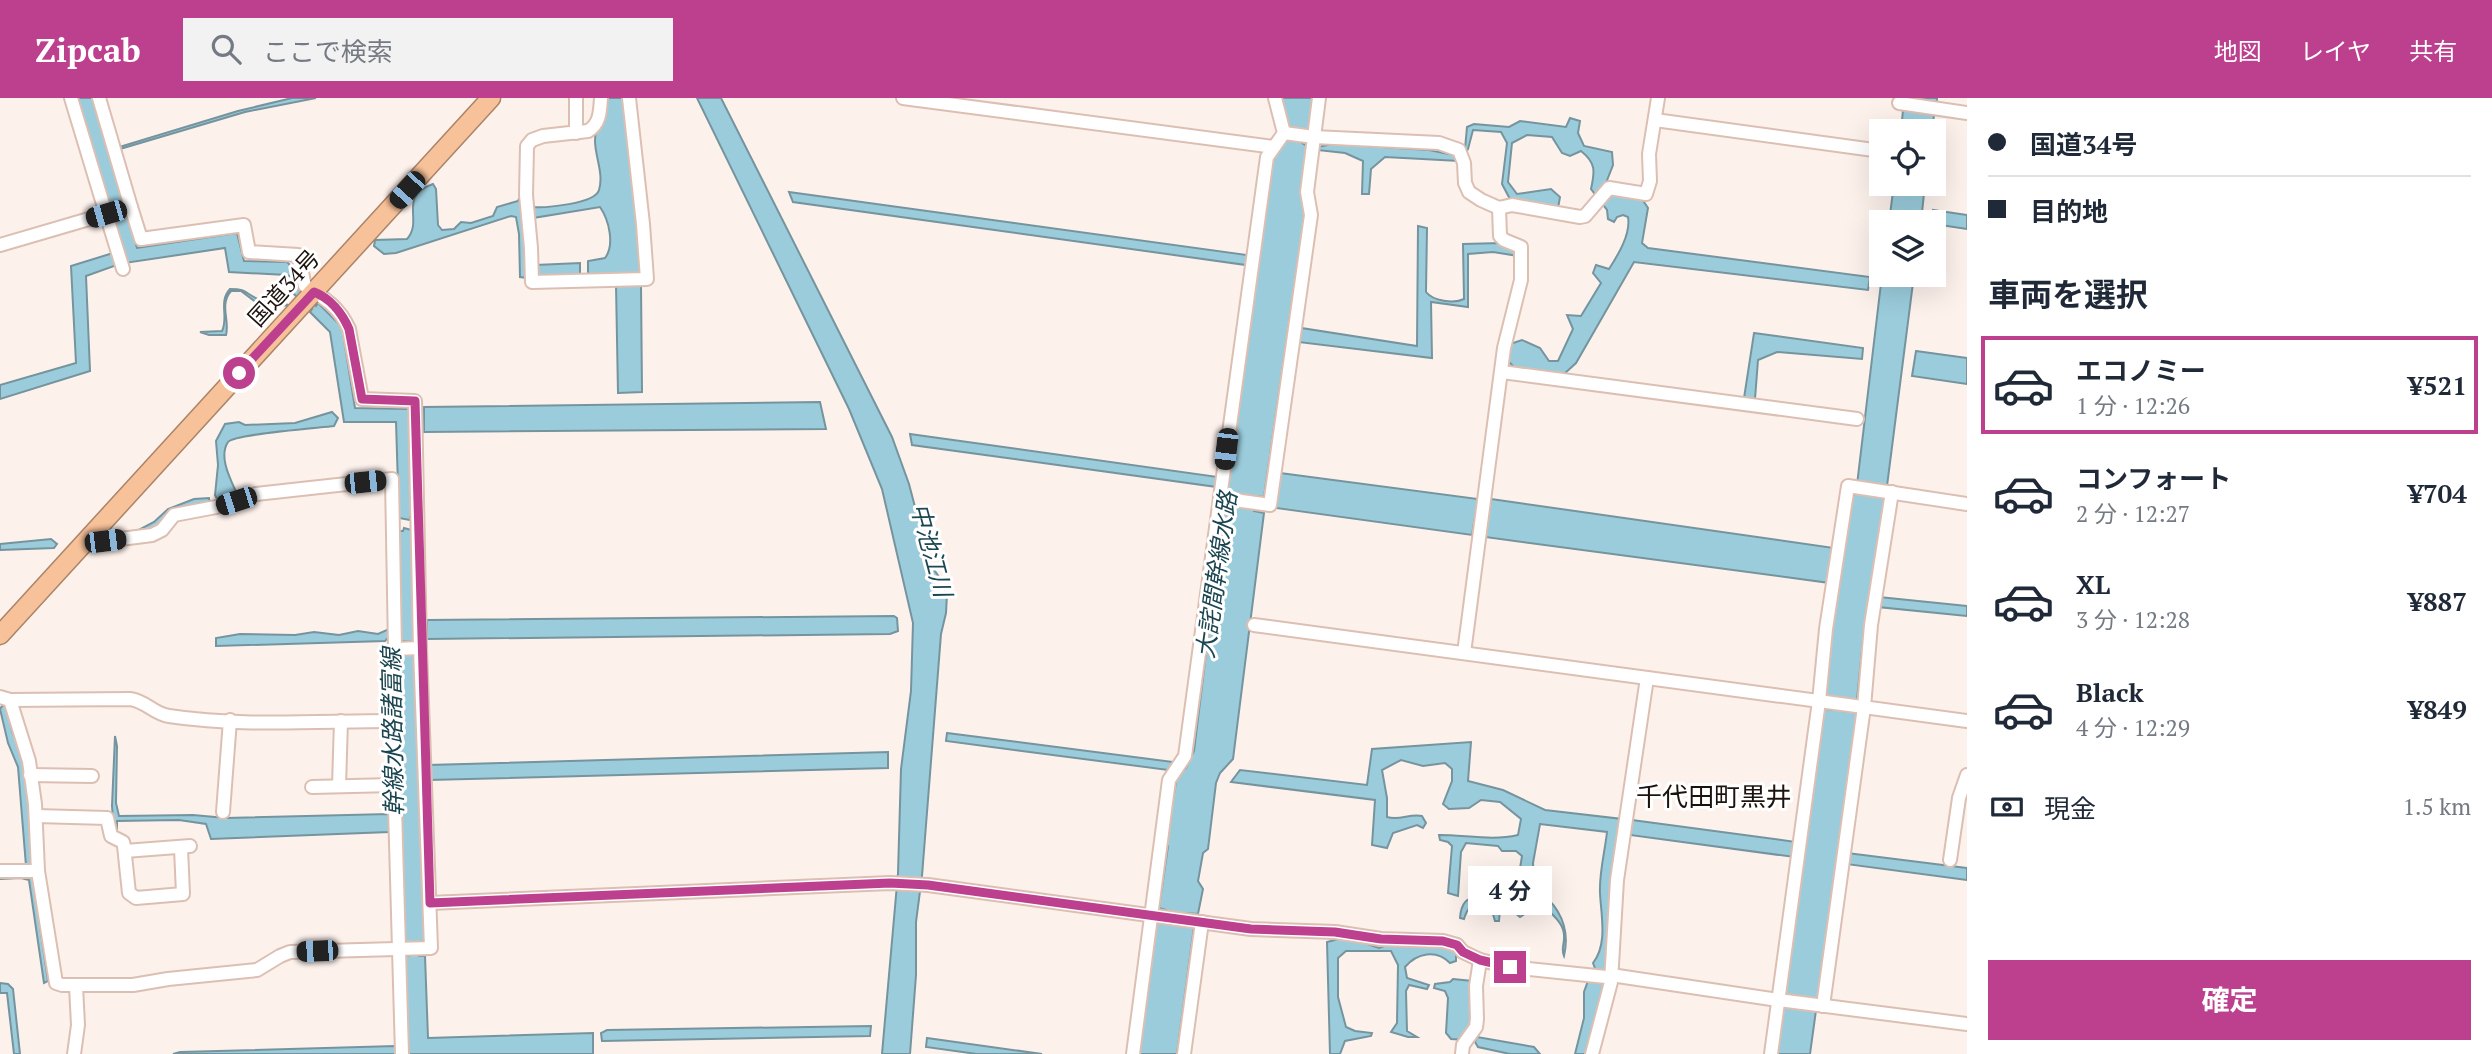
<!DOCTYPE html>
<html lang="ja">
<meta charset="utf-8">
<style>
:root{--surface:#fff;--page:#f2f2f3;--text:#1f2937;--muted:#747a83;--line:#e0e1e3;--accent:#bd408f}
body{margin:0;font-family:"PT Serif","Noto Sans JP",serif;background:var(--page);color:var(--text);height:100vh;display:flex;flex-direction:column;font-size:26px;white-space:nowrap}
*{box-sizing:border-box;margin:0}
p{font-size:23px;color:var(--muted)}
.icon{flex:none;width:38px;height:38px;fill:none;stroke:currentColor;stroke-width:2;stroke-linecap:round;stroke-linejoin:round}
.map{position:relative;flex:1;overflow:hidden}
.drawer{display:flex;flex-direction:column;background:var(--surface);width:525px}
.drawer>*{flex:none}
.top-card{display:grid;align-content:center;height:154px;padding:0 21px;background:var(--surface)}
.buttons{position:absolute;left:1869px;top:21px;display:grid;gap:14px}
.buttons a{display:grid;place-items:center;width:77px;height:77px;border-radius:0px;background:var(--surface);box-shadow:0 7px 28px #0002;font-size:35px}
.end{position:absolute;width:32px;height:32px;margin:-16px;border:9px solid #bd408f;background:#fff;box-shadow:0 0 0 4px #fff}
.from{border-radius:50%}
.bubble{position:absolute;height:49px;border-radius:0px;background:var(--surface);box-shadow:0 7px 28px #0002;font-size:23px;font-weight:700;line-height:49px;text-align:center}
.car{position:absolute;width:21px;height:42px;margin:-21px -10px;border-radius:9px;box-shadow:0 0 5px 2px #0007;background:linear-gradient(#222 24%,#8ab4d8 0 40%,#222 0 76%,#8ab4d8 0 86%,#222 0)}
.top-card b{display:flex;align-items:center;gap:24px;height:66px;font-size:26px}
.top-card b+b{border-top:2px solid var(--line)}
.top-card i{width:18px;height:18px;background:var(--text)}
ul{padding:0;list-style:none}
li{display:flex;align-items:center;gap:21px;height:98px;margin:0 14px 10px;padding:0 7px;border:4px solid transparent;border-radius:0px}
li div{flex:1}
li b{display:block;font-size:26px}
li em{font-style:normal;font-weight:700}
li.active{border-color:var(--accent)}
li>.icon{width:63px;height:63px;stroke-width:1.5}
h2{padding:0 21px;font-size:32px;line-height:84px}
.pay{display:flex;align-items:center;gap:18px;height:77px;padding:0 21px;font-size:26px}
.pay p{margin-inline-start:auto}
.button{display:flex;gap:14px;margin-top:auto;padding:14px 21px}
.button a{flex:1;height:80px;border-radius:0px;background:var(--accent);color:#fff;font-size:28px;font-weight:700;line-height:80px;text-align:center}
header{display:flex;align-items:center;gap:42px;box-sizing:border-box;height:98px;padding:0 35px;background:var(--accent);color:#fff}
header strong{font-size:33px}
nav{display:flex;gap:38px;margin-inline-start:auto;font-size:24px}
.search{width:490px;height:63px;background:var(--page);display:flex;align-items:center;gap:18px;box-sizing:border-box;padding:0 24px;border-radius:0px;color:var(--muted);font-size:26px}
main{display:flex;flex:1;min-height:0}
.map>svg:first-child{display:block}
.water{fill:#9bccdc;stroke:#75949e;stroke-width:2}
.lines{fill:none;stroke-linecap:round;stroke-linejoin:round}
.minor-casing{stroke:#dcbfb3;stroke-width:16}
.highway-casing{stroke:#aa8468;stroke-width:21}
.minor{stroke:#fff;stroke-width:12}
.highway{stroke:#f7c199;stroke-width:18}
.route{stroke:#bd408f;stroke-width:9}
.labels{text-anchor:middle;stroke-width:6;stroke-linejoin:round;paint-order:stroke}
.street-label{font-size:23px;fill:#1c120e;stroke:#fff}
.water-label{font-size:24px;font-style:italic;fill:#1b4551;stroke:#fff}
.quarter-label{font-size:26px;fill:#1c120e;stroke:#fff}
</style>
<header>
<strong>Zipcab</strong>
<div class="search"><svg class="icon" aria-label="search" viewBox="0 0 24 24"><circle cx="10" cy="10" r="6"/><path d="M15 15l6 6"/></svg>ここで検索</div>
<nav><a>地図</a><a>レイヤ</a><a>共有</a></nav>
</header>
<main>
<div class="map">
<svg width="1967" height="956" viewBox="0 0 1967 956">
<rect width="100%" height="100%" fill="#fdf1ec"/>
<g class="water">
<polygon points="76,0 93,0 124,102 108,106"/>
<polygon points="292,0 316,0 245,14 120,51 119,49 238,13"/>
<path d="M606 0H624L642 176 590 177 588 174V163L605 160C615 147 609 122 600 109L533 120 532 109C545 110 595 106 599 92 604 76 595 58 595 43 595 29 602 13 606 0Z"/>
<polygon points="697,0 721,0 892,339 909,386 930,466 944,486 947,496 946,515 941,536 922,778 916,824 916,877 910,956 882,956 898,775 901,671 911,593 913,525 882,391 849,311"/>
<polygon points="1281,0 1313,0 1309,33 1305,33 1302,45 1307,48 1301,97 1305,114 1264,399 1257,398 1254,413 1264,415 1233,661 1220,675 1216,685 1208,751 1203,755 1198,783 1203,791 1198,816 1187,815 1186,828 1194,829 1177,956 1138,956 1156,824 1164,825 1166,812 1159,810 1168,748 1165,746 1177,679 1186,670 1194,653 1224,409 1233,410 1235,396 1226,394 1270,64 1282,43 1287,43 1289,31"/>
<polygon points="1910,0 1937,0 1937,4 1924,2 1922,15 1934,17 1932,33 1901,33 1903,12 1917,14 1918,1"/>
<path d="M1570 20 1580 23 1578 35 1584 48 1612 54 1613 67 1604 90 1642 101 1648 110 1642 145 1648 150 1870 179 1868 192 1634 164 1576 265 1563 277 1516 271 1508 263 1510 246 1522 242 1540 250 1549 263H1558L1573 231 1567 217 1581 218 1601 185 1593 175 1596 167 1609 171C1618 157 1631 136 1628 119L1623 117 1617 119 1614 124 1608 121 1607 112 1591 91C1595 73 1596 65 1581 53L1570 58 1562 55 1552 39 1527 37 1512 45 1508 84 1517 96 1551 91 1560 99 1558 110 1511 103 1502 86 1507 45 1501 34 1473 32 1468 51 1459 63 1385 59 1371 71 1369 96H1362L1363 63 1345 55 1317 52 1318 49 1332 46 1429 52 1458 58 1465 51 1467 29 1474 26 1509 29 1520 23 1566 29Z"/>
<path d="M433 86 436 91 438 127 442 132 454 131 461 124 471 125 493 118 497 109 518 103 522 95 528 180 520 179 519 136 516 119 511 118 396 155 384 156 374 148 375 142 407 141C424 122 397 99 433 86Z"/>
<polygon points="1894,86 1925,86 1921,124 1889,124"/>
<polygon points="789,94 1247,157 1246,167 793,104"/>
<polygon points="1933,112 1967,117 1967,131 1934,126 1931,124"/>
<polygon points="127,117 137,150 237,135 244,163 287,164 290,167 296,168 299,192 304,196 299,201 294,196 292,179 287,177 229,174 225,150 125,165 113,121"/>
<path d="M1418 128 1427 130 1426 194C1433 203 1454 206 1464 201L1463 146 1502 145 1517 151 1518 158 1493 154 1468 156V209L1431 204 1432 260 1298 244 1301 230 1417 248Z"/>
<polygon points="113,155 117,167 86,178 90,273 0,301 0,287 76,265 71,168"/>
<polygon points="580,165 580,178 536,179 536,167"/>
<polygon points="1882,177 1914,177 1887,388 1864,532 1857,602 1844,601 1843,613 1857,614 1810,956 1777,956 1783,908 1798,899 1785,897 1824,611 1837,612 1838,600 1825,598 1832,527 1852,399 1856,395"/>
<polygon points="616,187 641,187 642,294 618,295"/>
<path d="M230 191C248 191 244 195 258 201 266 204 274 203 282 203L289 208 257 205 241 193H231C219 207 230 222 226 237H209L200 234 222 233C229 219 218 204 230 191Z"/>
<polygon points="313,205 316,208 318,205 342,229 355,310 410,311 414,419 410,419 410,422 399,420 396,324 344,324 330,234 310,214 312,211 309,209"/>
<polygon points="1754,235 1863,250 1862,261 1777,254 1758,262 1755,301 1744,300"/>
<polygon points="1916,253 1967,260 1967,286 1912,278"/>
<polygon points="820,304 826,331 424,334 424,309"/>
<path d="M332 314 338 320 334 328C318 330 234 336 228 344 218 359 231 382 237 396L218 403 215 397 218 367 216 343 225 326 239 324 245 327 295 325Z"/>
<polygon points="910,336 1218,379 1217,389 912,347"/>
<polygon points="1280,375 1478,401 1472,437 1276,410"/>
<polygon points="209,400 210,405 158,430 104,439 104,436 135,434 154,424 168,411 194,401"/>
<polygon points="1491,401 1834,450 1830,485 1485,439"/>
<polygon points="404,430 415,433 416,544 400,543 398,433 403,433"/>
<polygon points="51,441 57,446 54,450 0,452 0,446"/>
<polygon points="1879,499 1967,508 1967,518 1878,509"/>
<polygon points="894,518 897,520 898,533 890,536 427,541 427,522"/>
<polygon points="389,531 391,537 385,543 216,548 216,540 240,536 295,537 314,534 339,537 358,533 378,536"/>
<polygon points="402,556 416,556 425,843 418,844 419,858 425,858 428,940 593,935 593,956 406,956 404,858 409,858 409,844 403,844 396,572 402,572"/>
<polygon points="3,607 7,608 12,633 24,662 32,717 32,767 29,777 33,780 48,883 44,885 29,782 21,780 0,781 0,777 26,768 18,669 8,645 0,611"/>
<polygon points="947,635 1173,664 1168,672 946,643"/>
<polygon points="115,638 117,648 116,705 119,718 193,717 226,720 389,716 389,734 211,741 206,726 179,722 117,723 117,734 114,733 112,708"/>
<path d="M1471 644 1468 683 1503 692 1545 712 1622 721 1605 886 1586 956H1575L1584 920V894L1589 880 1597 876 1593 865C1608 846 1601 817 1600 795 1599 775 1605 753 1607 734L1540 726 1533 765 1534 789C1558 806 1571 828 1564 858 1561 851 1564 848 1564 840 1565 827 1555 819 1546 810H1534L1520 819 1515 815 1514 806 1506 804 1500 811 1499 823H1495L1490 806C1475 807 1469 804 1464 821L1460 820C1462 793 1477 804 1493 789H1502L1518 783 1522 758 1516 753H1502L1498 748 1466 745 1461 754 1458 798 1448 795 1452 748 1448 744 1440 742 1439 737C1466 737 1492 743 1518 737L1521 721 1500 704 1481 702 1469 710 1449 711 1443 706 1452 683V671L1445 665 1423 668 1401 662 1382 672 1387 700V719C1400 723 1410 715 1422 718L1426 725 1423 730 1417 727 1393 735 1387 750 1372 747 1375 702 1231 684 1240 672 1367 687 1372 651Z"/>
<polygon points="888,654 888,670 429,682 429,667"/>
<polygon points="1632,722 1796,744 1794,759 1630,737"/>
<polygon points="1847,755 1967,770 1967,782 1846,766"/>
<path d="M1346 839 1379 850 1390 846 1453 850 1456 856V863L1450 865C1436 851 1417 855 1405 869L1407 880 1429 887 1427 891 1409 887 1406 893 1407 933 1417 939H1408L1391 934 1397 925 1398 867 1391 853H1346L1338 860V899L1346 929 1355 933 1372 935 1371 938 1345 943 1340 956H1330L1327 844Z"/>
<polygon points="1453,881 1472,883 1474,921 1465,942 1451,941 1446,935 1448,900 1445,893 1434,890 1435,886 1450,884"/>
<polygon points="0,885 8,886 13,891 20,956 14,956 7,895 0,895"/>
<polygon points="871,928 870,938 602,943 601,935 607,932"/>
<polygon points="1477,939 1534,949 1540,956 1510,956 1478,949 1475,944"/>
<polygon points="927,940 1042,956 977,956 926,949"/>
<polygon points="395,948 395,956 173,956 180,954"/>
</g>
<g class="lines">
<defs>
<g id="minor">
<path d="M71 0 106 116 131 109 141 141 244 127 249 154 298 157 305 188C325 200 340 210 349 231L362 301 415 303 420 550 395 551"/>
<polyline points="99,0 131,109"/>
<polyline points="576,0 576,35"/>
<path d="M601 0C600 14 600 26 588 33L543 38 532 42 527 48 526 97 531 150 532 184 647 181 643 126 629 0"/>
<polyline points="903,0 1274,49"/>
<polyline points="1899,5 1967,15"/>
<polyline points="1655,22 1881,53"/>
<polyline points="1284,35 1314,39 1439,45 1459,52 1464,65 1465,85 1469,94 1481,102 1499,110 1512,107 1580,119 1585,118 1609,90 1646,96 1650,83 1649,56 1658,0"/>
<polyline points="0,147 106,116 123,171"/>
<polyline points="1502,274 1857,321"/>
<polyline points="1220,400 1267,59 1284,35 1275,0"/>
<polyline points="90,438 105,443 152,437 162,432 174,417 216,409 256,396 392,381 395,551 391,569 402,956"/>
<polyline points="1254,527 1967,623"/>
<polyline points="1464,555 1504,250 1521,182 1521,149 1504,142 1500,138 1499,110"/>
<path d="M0 599 10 602 130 601C146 603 154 616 169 618 240 629 320 623 392 623"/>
<polyline points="10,602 29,663 35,706 38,773 56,885 62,887 133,887 168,881 257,872 280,858 290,854 431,850 420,550"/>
<polyline points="30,677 92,678"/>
<polyline points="339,688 341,623"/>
<polyline points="312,689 393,687"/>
<polyline points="223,714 230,622"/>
<polyline points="36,718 107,720 111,738 123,744 124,748 129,795 136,800 183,796 181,750"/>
<polyline points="125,753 190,748"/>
<polyline points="1950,762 1959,700 1967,677"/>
<polyline points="0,773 38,773"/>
<polyline points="430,805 890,785 928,787 1251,831 1335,834 1381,841 1443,843 1457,847 1463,854 1480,862 1510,869 1606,879 1611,877 1778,902 1967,926"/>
<polyline points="1823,908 1864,609 1871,527 1892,394"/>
<polyline points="74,956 78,927 76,888"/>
<polyline points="1133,956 1169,682 1185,658 1220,400 1270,407 1311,117 1307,94 1319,0"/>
<polyline points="1184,956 1202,824"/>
<polyline points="1462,956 1463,947 1476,929 1477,921 1476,888 1480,862"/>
<polyline points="1592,956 1611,884 1617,782 1647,580"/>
<polyline points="1771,956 1819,603 1826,531 1848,388 1967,406"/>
</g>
<polyline id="highway" points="0,537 491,0"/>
</defs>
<use href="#minor" class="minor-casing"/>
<use href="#highway" class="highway-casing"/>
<use href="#minor" class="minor"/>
<use href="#highway" class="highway"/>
</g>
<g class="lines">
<path class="route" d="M239 275 314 194C330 200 342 215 349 231L362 301 415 303 430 805 890 785 928 787 1251 831 1335 834 1381 841 1443 843 1457 847 1463 854 1480 862 1510 869"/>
</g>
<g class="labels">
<g class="street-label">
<text transform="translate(284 190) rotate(-48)" y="8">国道34号</text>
</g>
<g class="water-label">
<text transform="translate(931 452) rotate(75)" y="8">中池江川</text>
<text transform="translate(1217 477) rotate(-82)" y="8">大詫間幹線水路</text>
<text transform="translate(393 634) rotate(-91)" y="8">幹線水路諸富線</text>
</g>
<g class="quarter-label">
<text x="1714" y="708">千代田町黒井</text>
</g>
</g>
</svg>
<div class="buttons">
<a><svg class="icon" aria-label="locate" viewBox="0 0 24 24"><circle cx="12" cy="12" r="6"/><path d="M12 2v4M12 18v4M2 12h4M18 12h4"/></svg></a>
<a><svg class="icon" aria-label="layers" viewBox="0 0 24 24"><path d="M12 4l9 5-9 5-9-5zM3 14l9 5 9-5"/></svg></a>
</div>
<i class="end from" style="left:239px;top:275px"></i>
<i class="end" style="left:1510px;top:869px"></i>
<div class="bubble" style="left:1468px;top:768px;width:84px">4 分</div>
<i class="car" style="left:407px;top:92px;rotate:222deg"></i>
<i class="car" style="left:106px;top:116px;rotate:254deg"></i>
<i class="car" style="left:1226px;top:351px;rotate:187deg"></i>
<i class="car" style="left:365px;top:384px;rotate:84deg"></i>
<i class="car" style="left:236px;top:403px;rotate:252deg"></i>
<i class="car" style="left:105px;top:443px;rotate:83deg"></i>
<i class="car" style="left:317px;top:853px;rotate:268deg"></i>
</div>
<section class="drawer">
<div class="top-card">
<b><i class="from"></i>国道34号</b>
<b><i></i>目的地</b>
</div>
<h2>車両を選択</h2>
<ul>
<li class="active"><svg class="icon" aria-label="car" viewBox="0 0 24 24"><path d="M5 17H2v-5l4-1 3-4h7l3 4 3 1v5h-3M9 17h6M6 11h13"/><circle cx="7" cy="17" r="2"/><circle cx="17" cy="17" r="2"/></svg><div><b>エコノミー</b><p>1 分 · 12:26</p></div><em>¥521</em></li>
<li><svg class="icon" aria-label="car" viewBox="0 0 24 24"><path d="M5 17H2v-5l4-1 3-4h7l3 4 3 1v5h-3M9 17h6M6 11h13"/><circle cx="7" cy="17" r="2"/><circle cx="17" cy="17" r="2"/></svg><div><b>コンフォート</b><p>2 分 · 12:27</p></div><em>¥704</em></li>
<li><svg class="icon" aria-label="car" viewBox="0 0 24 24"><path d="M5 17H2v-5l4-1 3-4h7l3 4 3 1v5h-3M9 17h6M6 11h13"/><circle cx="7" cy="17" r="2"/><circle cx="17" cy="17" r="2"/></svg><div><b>XL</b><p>3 分 · 12:28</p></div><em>¥887</em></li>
<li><svg class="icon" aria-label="car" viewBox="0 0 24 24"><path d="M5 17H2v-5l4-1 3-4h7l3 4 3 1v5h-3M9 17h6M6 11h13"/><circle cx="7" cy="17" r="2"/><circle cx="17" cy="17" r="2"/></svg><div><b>Black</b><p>4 分 · 12:29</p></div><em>¥849</em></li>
</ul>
<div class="pay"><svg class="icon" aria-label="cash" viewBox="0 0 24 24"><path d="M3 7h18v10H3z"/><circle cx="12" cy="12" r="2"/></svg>現金<p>1.5 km</p></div>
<div class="button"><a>確定</a></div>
</section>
</main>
